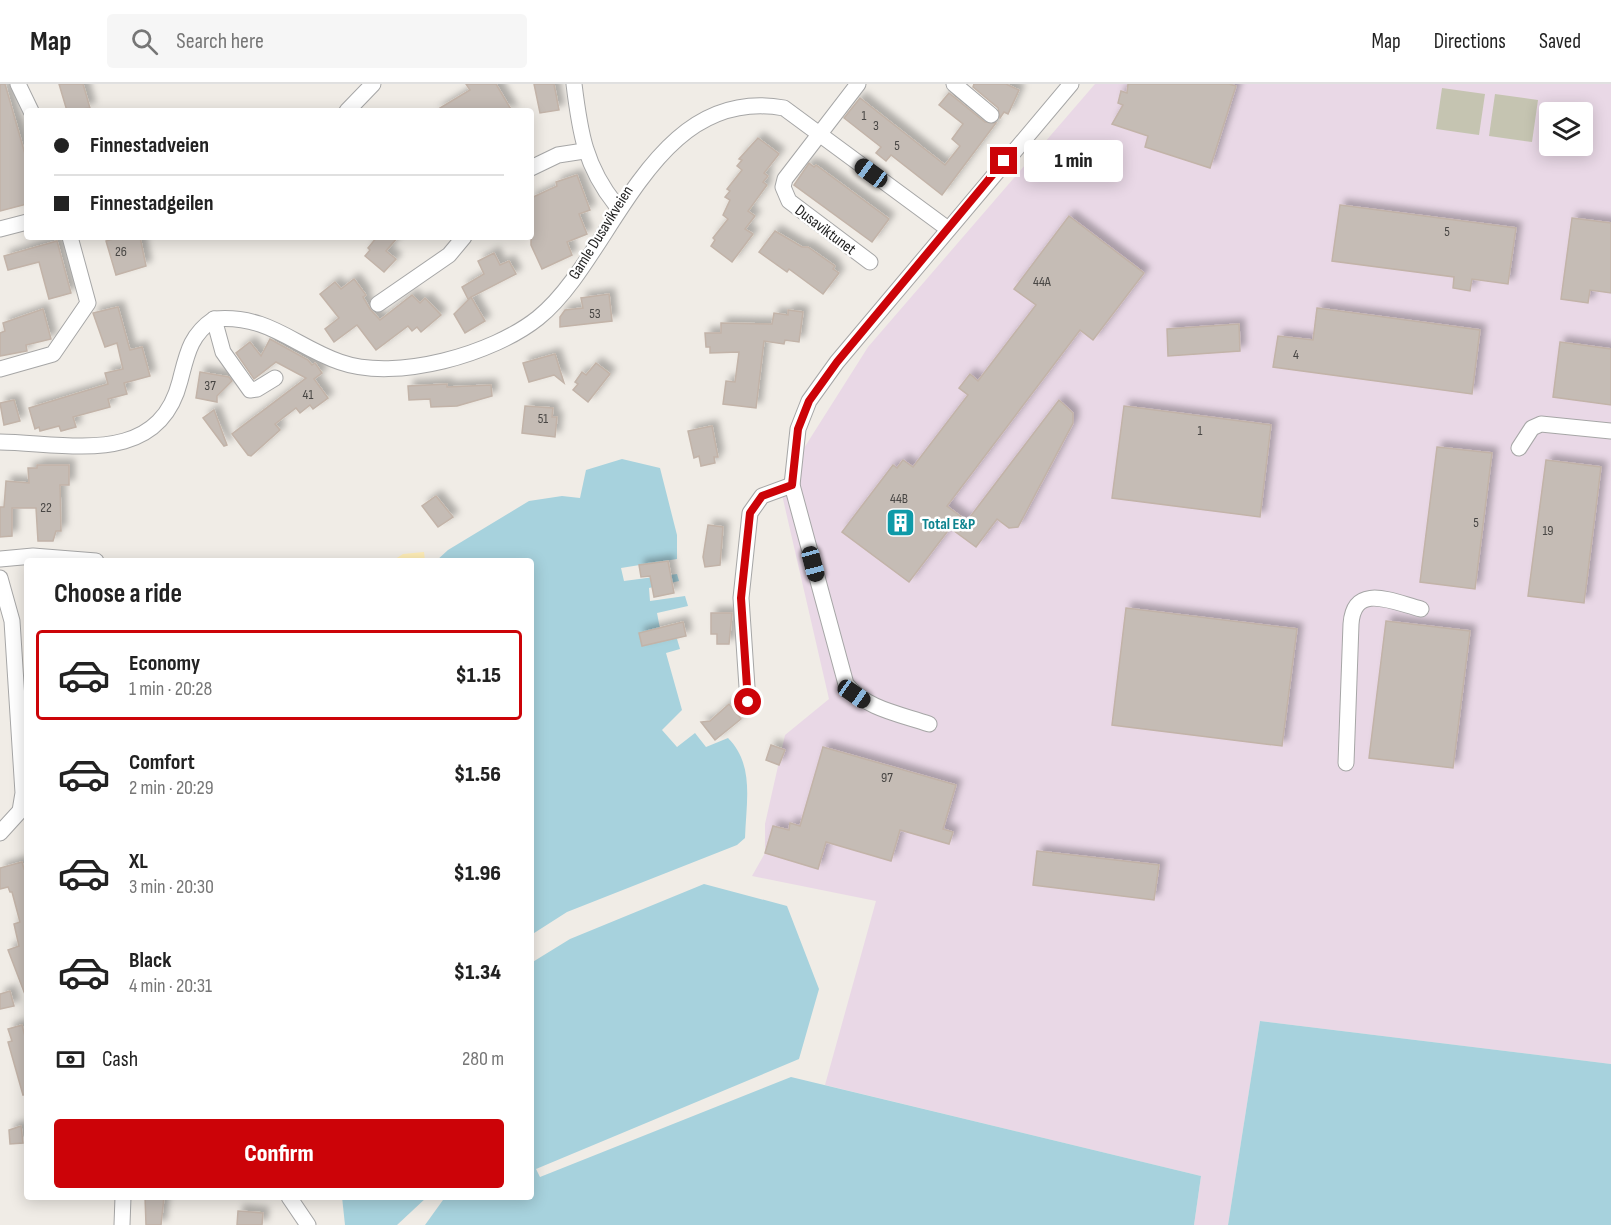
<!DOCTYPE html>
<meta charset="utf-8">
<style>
:root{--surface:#fff;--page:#f6f6f6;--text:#222;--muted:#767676;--line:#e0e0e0;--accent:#cc0308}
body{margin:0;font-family:"Sofia Sans Condensed",sans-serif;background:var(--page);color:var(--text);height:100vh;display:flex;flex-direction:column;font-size:22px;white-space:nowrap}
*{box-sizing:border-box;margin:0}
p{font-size:20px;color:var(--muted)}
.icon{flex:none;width:33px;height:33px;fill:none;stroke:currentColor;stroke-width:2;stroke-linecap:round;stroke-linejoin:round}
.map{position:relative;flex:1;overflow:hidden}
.details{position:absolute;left:24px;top:474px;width:510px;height:642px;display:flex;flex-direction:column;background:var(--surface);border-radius:6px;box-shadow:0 3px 15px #0003}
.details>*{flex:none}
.top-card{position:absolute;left:24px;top:24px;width:510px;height:132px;border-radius:6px;box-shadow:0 3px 15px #0003;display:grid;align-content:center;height:132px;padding:0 30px;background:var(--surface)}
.fabs{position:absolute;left:1539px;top:18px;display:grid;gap:12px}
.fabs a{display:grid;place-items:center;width:54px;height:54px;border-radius:6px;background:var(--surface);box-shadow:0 3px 15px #0003;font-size:30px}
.end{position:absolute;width:27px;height:27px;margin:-14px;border:8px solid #cc0308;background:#fff;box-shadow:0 0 0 3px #fff}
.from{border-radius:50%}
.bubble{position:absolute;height:42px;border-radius:6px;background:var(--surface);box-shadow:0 3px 15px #0003;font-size:20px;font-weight:800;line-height:42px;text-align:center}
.car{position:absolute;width:18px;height:36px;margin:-18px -9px;border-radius:8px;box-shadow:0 0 4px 2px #0007;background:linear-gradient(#222 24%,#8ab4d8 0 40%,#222 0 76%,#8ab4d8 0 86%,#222 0)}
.top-card b{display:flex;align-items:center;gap:21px;height:57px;font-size:22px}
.top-card b+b{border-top:2px solid var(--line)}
.top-card i{width:15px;height:15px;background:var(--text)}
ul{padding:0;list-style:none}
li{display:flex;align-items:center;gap:18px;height:90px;margin:0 12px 9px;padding:0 18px;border:3px solid transparent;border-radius:6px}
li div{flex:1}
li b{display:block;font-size:22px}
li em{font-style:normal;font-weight:800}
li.current{border-color:var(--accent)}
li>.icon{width:54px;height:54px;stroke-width:1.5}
h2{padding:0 30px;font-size:27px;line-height:72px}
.pay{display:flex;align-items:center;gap:15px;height:66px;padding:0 30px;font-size:22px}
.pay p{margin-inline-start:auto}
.primary-button{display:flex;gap:12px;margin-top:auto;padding:12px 30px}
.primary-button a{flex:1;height:69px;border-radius:6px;background:var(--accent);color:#fff;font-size:24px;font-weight:800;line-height:69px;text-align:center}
header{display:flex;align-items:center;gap:36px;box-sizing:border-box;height:84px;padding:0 30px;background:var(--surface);border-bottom:2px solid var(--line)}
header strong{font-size:28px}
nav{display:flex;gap:33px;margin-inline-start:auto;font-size:21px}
.search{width:420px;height:54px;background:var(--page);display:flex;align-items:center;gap:15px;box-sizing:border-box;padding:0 21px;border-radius:6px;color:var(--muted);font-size:22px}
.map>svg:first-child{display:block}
.industrial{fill:#e9d8e6;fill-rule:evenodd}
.construction{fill:#c5c4b1}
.sand{fill:#feedb6}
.water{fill:#a7d2dd}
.building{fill:#c5bcb5;stroke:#c2b3a8;stroke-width:1.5;filter:url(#shadow)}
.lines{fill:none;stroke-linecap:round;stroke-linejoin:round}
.minor-casing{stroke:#a6a6a6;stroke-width:17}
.minor{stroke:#fff;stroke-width:15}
.route{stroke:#cc0308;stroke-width:8}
.labels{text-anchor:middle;stroke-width:5;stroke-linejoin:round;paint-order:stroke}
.number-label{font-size:14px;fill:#484644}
.street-label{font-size:16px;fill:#1f1f1f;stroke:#fff}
.culture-label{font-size:16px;font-weight:bold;fill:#0d838f;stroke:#fff;text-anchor:start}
</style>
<header>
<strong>Map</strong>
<div class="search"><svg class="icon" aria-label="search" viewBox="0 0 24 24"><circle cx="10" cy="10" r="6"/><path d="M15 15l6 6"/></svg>Search here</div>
<nav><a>Map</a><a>Directions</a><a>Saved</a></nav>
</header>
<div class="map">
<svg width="1611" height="1141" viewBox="0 0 1611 1141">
<defs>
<filter id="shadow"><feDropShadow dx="5.5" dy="-5.5" stdDeviation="3" flood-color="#0004"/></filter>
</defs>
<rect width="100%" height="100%" fill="#f0ece6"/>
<path class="industrial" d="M1095 0H1611V980L1260 937 1228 1141H1194L1201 1092 825 1001 876 817 752 792 765 769V740L785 651 829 615 780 402 868 263ZM1550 28H1582V62H1550Z"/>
<g class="construction">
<polygon points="1442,4 1485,10 1479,51 1436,45"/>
<polygon points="1495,10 1538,16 1532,58 1489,52"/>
</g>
<polygon class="sand" points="424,468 425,477 392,477 403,470"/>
<g class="water">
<path d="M622 375 660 384 677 451V475L621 484 624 497 677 490 679 497 649 504 650 517 685 512 688 522 657 529 662 555H677L680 565 666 569 682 626 662 646 677 663 695 649 706 663 728 654C755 681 746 719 745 754L737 761 567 828 531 851V477H436L448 466 529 417 562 412 580 414 586 386Z"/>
<polygon points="704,800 787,822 819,905 799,975 536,1085 540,1093 791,993 1201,1092 1194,1141 425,1141 443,1116 437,1113 531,1113 531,879 570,855"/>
<polygon points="1260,937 1611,980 1611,1141 1228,1141"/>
<polygon points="342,1113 427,1113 397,1141 345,1141"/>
</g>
<g class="building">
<polygon points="0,0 5,0 27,77 27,120 0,127"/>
<polygon points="59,0 83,0 90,24 67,27"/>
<polygon points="466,0 496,0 512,27 435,27 470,6"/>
<polygon points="534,0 554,0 559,26 540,29"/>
<polygon points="974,0 1006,0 1019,6 1008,30 1004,28 1000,34 998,24 973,3"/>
<polygon points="1128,0 1229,0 1236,2 1210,84 1145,63 1148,52 1112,40 1123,21 1118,19 1121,7 1127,9"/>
<polygon points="949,9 985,38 996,39 942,111 891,71 886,77 876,69 881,63 844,34 860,14 945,81 960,62 952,55 963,40 939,21"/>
<polygon points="758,54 779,70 764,89 768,92 763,98 767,101 748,127 755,132 745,145 753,150 732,178 711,162 715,156 713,154 728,135 723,131 730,116 725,113 730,107 727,105 742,86 737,82 742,76 739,75"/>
<polygon points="809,79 814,83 816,81 889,135 872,158 794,101"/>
<polygon points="577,91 590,126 579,130 587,150 567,158 572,171 542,185 531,161 531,114 557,102 556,98"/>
<polygon points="1340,121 1516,144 1508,200 1472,195 1470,207 1453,204 1454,193 1332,177"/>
<polygon points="1069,132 1144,189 1093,256 1080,246 947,422 967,437 1059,316 1073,329 1073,339 1018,443 1009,444 997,435 976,463 950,444 909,498 842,448 893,381 897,384 903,376 913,383 968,311 959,304 970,290 978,297 1036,221 1014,205"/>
<polygon points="1572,134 1611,139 1611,209 1590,206 1588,219 1561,215"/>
<polygon points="775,147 802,163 808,163 835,182 833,185 839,189 823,210 789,185 787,188 759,168"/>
<polygon points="121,153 140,153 146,182 116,191 106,157"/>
<polygon points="377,153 398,153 386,167 396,175 384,188 365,172 370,166 368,164"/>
<polygon points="57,157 71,209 49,215 39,178 8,186 4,172"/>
<polygon points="494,169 500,181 509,177 516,190 471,213 485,237 465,249 454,230 471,213 468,215 462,203 484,190 478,177"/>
<polygon points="354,195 366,211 363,213 370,225 380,236 412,211 420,219 425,214 441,231 421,248 417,243 412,247 408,242 376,266 357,241 334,258 325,245 339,234 320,210 335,198 341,205"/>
<polygon points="609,210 612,237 560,243 560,233 565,226 583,224 581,214"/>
<polygon points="118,223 130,266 142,263 150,292 124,299 127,310 108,315 110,323 73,333 76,343 61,347 59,342 40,347 39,343 35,345 29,324 108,300 105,289 123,285 117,259 105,263 93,229"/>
<polygon points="1317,224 1480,246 1472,310 1273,283 1278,252 1313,256"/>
<polygon points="43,225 51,255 26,261 27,267 0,272 0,249 5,247 3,239"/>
<polygon points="788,226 803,228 799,258 785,256 784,260 764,257 756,324 723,320 726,297 735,298 739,268 710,269 710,263 706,263 705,249 721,249 721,239 772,240 774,229 788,231"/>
<polygon points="1239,240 1240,267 1168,272 1167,245"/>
<polygon points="270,255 308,276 312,281 315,279 322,289 314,295 328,314 313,325 310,321 300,329 296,324 275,340 280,346 251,372 248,371 232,350 306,294 276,278 254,295 236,269 250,258 261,272"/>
<polygon points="1560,258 1611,265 1611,321 1553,313"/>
<polygon points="555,270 564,299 554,291 529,298 523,279"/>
<polygon points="596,279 610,290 588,318 573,306 578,300 575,298 582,288 586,291"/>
<polygon points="200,288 229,293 232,297 217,312 217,318 196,314"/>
<polygon points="447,300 447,303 491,301 492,312 457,322 431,323 430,315 409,316 408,302"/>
<polygon points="14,316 20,337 4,341 0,319"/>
<polygon points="525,322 553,324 552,333 557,333 555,353 522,349"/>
<polygon points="1124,322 1271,341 1260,433 1112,414"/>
<polygon points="214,326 227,361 224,362 203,334"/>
<polygon points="712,342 718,373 714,373 715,379 701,382 699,372 694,374 688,347"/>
<polygon points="1437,363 1492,369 1475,505 1420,498"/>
<polygon points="1546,376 1601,383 1584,519 1528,512"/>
<polygon points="37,381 69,381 69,401 60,401 61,447 56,447 53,457 38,457 36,424 12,424 12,452 0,453 0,423 4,423 6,397 29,399 28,384 37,384"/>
<polygon points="436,412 453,433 438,443 422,422"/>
<polygon points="708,441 723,443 720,481 705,483 703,473"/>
<polygon points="668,477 674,509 654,513 650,492 641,493 639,481"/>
<polygon points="1126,524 1297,545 1282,662 1112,641"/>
<polygon points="711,529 732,529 729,560 717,560 717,550 711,550"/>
<polygon points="1386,537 1470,547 1453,684 1369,674"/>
<polygon points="683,538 686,552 642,562 639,549"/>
<polygon points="729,620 741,635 715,656 701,638 710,637"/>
<polygon points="771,661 785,666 779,681 766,676"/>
<polygon points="823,663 956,701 943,745 953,748 949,760 900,746 891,777 826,758 818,785 765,769 773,742 789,746 790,739 800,742"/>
<polygon points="1037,767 1159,781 1154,816 1033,801"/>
<polygon points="22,778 24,785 27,784 26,913 8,866 19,862 14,840 20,838 12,808 10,808 8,803 0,805 0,784"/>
<polygon points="10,907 14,922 0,925 0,910"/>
<polygon points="22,941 27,960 27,1010 23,1011 8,958 12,957 8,945"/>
<polygon points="21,1042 23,1059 10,1060 9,1046"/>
<polygon points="145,1113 164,1113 161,1141 146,1141"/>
<polygon points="238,1127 263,1129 262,1141 237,1141"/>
</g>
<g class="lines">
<defs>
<g id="minor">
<polyline points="18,0 31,27"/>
<path d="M574 0C580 49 585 82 616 121"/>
<polyline points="858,0 785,95 783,103 789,117 870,178"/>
<polyline points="954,0 991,31"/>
<polyline points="347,27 373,0"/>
<polyline points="531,84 558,71 584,67"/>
<polyline points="0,145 27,138"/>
<polyline points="378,220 449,171 464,153"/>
<polyline points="214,235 223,268 250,306 257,305 275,294"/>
<polyline points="0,285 53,270 88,219 70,153"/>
<path d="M0 358C68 359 158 384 180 297 187 270 190 251 214 235 268 230 294 262 340 278 396 298 493 270 538 234 613 174 651 0 784 24L948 145"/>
<polyline points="1519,364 1532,344 1541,340 1611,347"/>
<polyline points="0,475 33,472 96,477"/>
<polyline points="0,494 12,537 23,709 20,727 0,749"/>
<polyline points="748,618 741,514 750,429 762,412 792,401"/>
<path d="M929 640C900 630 866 625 846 600L792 401 798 345 809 317 837 278 1071 0"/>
<path d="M1346 679 1351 540C1354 498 1393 518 1421 525"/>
<polyline points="289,1113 308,1141"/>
<polyline points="122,1141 123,1113"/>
</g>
</defs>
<use href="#minor" class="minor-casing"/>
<use href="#minor" class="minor"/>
</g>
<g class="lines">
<polyline class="route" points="748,618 741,514 750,429 762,412 792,401 798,345 809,317 837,278 1004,77"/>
</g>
<defs>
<symbol id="building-square" viewBox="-11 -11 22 22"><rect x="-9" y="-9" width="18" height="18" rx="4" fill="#0f9aa8" stroke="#fff"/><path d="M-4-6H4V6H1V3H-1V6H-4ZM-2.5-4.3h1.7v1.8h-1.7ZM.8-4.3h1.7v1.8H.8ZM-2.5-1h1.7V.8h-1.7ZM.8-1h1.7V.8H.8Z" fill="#fff"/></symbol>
</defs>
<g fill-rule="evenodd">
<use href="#building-square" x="884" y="422" width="33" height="33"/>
</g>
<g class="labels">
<g class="number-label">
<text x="864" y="36">1</text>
<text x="876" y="46">3</text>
<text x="897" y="66">5</text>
<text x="1447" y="152">5</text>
<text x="121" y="172">26</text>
<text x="1042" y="202">44A</text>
<text x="595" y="234">53</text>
<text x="1296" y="275">4</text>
<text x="210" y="306">37</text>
<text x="308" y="315">41</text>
<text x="543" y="339">51</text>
<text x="1200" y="351">1</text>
<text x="899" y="419">44B</text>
<text x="46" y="428">22</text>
<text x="1476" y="443">5</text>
<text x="1548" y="451">19</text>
<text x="887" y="698">97</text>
</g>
<g class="street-label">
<text transform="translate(826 145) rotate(37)" y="6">Dusaviktunet</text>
<text transform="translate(600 148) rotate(-58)" y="6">Gamle Dusavikveien</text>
</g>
<g class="culture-label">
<text x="922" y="445">Total E&amp;P</text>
</g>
</g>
</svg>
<div class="fabs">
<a><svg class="icon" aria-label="layers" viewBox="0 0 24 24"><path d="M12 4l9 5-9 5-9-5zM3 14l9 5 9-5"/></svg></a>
</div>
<i class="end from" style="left:748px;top:618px"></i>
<i class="end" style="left:1004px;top:77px"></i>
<div class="bubble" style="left:1024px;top:56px;width:99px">1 min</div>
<i class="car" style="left:871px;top:89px;rotate:306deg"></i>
<i class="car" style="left:813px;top:480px;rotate:165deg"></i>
<i class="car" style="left:854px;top:610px;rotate:125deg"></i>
<div class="top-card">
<b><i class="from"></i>Finnestadveien</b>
<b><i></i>Finnestadgeilen</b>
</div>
<section class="details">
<h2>Choose a ride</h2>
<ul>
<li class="current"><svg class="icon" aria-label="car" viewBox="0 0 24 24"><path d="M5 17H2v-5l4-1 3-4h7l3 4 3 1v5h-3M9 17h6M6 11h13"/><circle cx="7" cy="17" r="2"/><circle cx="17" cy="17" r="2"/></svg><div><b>Economy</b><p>1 min · 20:28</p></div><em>$1.15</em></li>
<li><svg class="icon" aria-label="car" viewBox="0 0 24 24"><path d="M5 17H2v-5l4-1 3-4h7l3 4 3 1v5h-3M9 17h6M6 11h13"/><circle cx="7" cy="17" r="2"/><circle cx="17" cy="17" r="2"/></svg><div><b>Comfort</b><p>2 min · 20:29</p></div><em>$1.56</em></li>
<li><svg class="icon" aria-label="car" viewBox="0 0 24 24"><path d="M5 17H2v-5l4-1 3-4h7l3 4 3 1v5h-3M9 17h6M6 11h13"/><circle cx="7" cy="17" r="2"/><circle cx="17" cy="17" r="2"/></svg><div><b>XL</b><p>3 min · 20:30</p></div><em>$1.96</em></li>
<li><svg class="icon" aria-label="car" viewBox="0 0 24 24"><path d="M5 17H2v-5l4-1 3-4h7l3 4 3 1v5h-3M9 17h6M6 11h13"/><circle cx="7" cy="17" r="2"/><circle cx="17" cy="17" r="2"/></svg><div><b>Black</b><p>4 min · 20:31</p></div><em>$1.34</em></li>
</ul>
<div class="pay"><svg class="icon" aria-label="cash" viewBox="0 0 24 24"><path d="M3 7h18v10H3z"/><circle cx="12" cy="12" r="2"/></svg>Cash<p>280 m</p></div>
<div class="primary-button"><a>Confirm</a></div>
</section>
</div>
